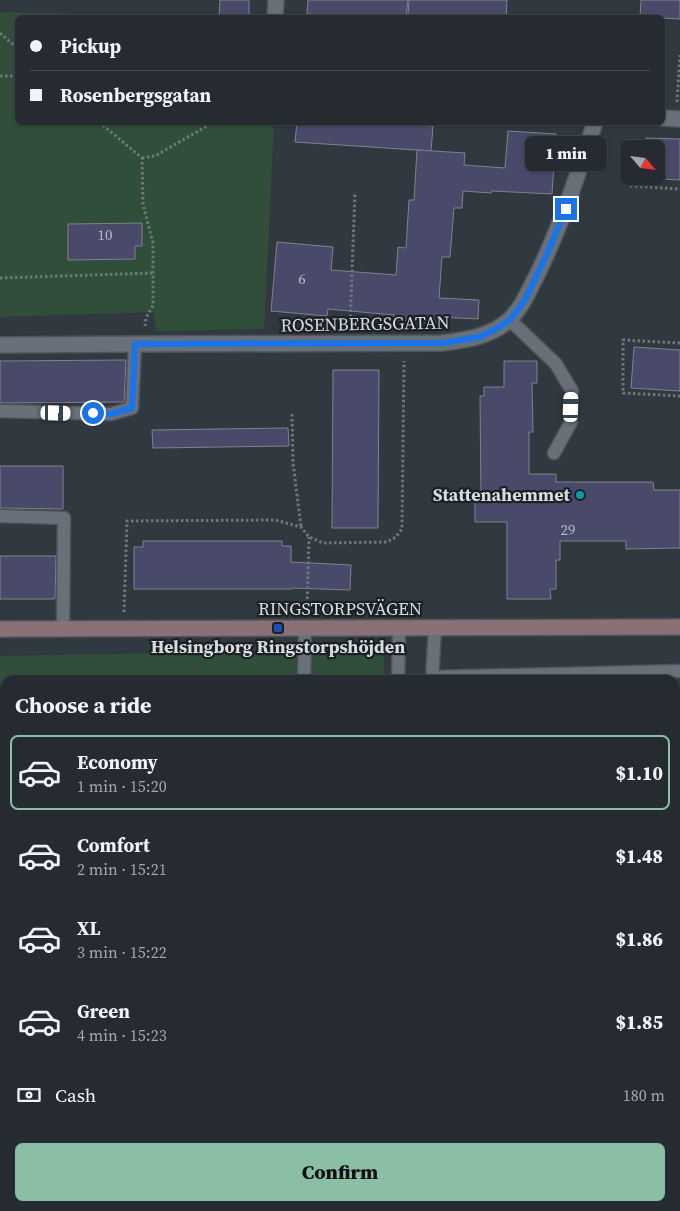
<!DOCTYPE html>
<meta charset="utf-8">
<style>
:root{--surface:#252b30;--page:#31373c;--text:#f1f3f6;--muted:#a3a7ab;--line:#42474c;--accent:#8abfa5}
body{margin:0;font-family:"Source Serif 4",serif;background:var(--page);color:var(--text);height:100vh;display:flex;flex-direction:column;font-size:19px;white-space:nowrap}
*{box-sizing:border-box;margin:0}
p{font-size:16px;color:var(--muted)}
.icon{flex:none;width:28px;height:28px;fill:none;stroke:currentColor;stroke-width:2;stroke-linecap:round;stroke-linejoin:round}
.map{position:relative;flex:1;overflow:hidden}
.sheet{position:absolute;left:0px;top:675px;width:680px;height:536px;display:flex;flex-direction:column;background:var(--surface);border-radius:15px 15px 0 0;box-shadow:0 1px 4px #0004,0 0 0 1px var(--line)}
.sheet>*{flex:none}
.hud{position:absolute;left:15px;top:15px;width:650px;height:110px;border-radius:8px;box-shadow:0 1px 4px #0004,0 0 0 1px var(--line);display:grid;align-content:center;height:110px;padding:0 15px;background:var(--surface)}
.needle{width:32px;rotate:118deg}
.fabs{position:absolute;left:620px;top:140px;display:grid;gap:10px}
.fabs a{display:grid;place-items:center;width:45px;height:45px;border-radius:8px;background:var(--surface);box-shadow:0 1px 4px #0004,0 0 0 1px var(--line);font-size:25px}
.end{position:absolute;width:22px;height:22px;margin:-11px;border:6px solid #1a73e8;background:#fff;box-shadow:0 0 0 2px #fff}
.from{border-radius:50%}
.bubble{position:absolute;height:35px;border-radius:8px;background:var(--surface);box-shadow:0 1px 4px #0004,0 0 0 1px var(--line);font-size:16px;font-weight:800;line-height:35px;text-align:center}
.car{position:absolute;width:15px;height:30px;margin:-15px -8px;border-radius:6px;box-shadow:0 0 4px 1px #0007;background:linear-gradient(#fff 24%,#345 0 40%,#fff 0 76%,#345 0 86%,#fff 0)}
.hud b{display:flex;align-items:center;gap:18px;height:48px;font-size:19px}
.hud b+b{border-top:1px solid var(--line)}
.hud i{width:12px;height:12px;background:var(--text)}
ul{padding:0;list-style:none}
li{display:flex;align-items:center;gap:15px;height:75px;margin:0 10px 8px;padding:0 5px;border:2px solid transparent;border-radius:8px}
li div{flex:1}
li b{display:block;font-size:19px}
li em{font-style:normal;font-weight:800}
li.current{border-color:var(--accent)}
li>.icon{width:45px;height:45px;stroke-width:1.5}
h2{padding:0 15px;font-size:22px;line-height:60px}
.pay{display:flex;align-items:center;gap:12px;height:55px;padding:0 15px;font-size:19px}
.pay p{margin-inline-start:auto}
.primary-button{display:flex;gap:10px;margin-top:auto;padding:10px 15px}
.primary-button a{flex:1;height:58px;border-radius:8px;background:var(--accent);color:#111;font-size:20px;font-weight:800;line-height:58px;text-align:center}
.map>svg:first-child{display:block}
.green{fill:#304e39}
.building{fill:#494a69;stroke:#81818c}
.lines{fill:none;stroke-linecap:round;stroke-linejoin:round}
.lane-casing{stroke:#4e555a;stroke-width:15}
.street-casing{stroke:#4e555a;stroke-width:18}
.secondary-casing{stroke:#4e555a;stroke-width:18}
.path{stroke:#6f767c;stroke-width:3;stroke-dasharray:2.5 2.5;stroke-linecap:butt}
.lane{stroke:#687179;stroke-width:12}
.street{stroke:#687179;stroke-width:15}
.secondary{stroke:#897176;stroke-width:15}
.route{stroke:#1a73e8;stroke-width:6}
.culture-dot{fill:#0f9aa8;stroke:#1c1f23;stroke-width:2}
.transit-dot{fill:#1a4fb4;stroke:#1c1f23;stroke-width:2}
.labels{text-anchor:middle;stroke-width:4.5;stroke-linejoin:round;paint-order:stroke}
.number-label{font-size:15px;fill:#b4b8c2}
.street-label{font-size:18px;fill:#d7dce0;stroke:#1c1f23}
.poi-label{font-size:18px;font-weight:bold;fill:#d7dce0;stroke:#1c1f23;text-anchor:end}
</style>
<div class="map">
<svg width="680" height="1211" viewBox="0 0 680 1211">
<rect width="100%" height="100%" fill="#313940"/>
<g class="green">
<polygon points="0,12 115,15 115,18 18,18 18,122 274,123 264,329 156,331 154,312 0,317"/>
<polygon points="259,650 384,650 384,680 5,680 5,877 0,877 0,656 174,653 215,651"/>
<polygon points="0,980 5,980 5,1206 675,1206 675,1054 680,1054 680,1211 0,1211"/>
</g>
<g class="building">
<polygon points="220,0 249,0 249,18 219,18"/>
<polygon points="308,0 408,0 406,18 365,18 307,14"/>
<polygon points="409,0 507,0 506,18 468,18 408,15"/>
<polygon points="641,0 680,0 680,19 662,18 640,18"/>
<polygon points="297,122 375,122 433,126 431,151 295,142"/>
<polygon points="508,131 556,134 552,194 492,191 491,193 463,191 462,208 454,208 450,257 442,257 439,298 479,300 478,319 438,317 438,323 393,320 394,315 328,309 327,316 271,311 277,242 333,247 331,270 396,275 398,247 406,248 409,200 414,200 417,150 465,153 464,165 505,168"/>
<polygon points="646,138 680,139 680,180 643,178 643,176 656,176 656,149 645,149"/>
<polygon points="142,223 142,246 135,246 135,259 68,260 68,224"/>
<polygon points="634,347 680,350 680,391 631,388"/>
<polygon points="126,360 124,402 0,403 0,361"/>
<polygon points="504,361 537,361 537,383 532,383 533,432 529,432 529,474 556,474 556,482 653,482 654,490 680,490 680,548 626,549 626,541 560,541 560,560 556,560 556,589 550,589 551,599 507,599 507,522 475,522 475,498 481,498 480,396 484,396 484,387 504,387"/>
<polygon points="333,370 379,370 378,528 332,528"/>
<polygon points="288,428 289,446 153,448 152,430"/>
<polygon points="0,466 63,466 63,509 0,508"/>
<polygon points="143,541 282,541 282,546 291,546 291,562 351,565 350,590 292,588 292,589 134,589 134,547 143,547"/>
<polygon points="0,556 56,556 55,599 0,599"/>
</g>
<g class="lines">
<defs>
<g id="lane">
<polyline points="510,320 556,364 572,391 571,422 554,453"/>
<polyline points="0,411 111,414 132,408 135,344"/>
<polyline points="0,516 64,518 63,629"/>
<polyline points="432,677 680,671"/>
<polyline points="304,680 305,628"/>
<polyline points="398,680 399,628"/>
<polyline points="432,680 435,628"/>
<polyline points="203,1206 203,1211"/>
</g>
<g id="street">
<polyline points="275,18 276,0"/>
<polyline points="662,118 680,119"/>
<path d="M0 345 144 344 442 343C466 340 490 337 509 320 522 308 529 290 537 275 561 226 578 174 595 122"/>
</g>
<polyline id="secondary" points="0,629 680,627"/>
</defs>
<use href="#lane" class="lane-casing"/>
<use href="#street" class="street-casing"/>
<use href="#secondary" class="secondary-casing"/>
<g class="path">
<polyline points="0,33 18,49"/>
<polyline points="0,76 18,76"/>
<polyline points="677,102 680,55"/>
<polyline points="99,122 142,158 143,204 153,243 153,305 146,318 145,326"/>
<polyline points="142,158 155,156 214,122"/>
<polyline points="630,186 680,189"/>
<polyline points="0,278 153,273"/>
<polyline points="350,327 355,192"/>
<polyline points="680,343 623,340 623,393 680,396"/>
<polyline points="292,414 293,463 301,527"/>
<polyline points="307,609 309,537"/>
<polyline points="124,612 127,521 275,520 301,527 309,537 323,543 387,542 396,537 402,529 404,361"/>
<polyline points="277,653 277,645"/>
<polyline points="0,988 5,988"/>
<polyline points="675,1090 680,1090"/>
<polyline points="26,1206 26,1211"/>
<polyline points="577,1211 577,1206"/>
</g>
<use href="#lane" class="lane"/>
<use href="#street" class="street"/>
<use href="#secondary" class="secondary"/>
</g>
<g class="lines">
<polyline class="route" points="93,413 111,414 132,408 135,344 442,343 479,337 494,330 510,320 525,300 547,254 566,209"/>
</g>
<circle class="culture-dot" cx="580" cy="495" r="5"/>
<rect class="transit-dot" x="273" y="623" width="10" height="10" rx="2.5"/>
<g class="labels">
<g class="number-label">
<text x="105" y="240">10</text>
<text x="302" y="284">6</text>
<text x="568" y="535">29</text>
</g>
<g class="street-label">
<text transform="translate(365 324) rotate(-1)" y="6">ROSENBERGSGATAN</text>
<text x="340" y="615">RINGSTORPSVÄGEN</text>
</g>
<g class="poi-label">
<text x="570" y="501">Stattenahemmet</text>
<text x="278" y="653" text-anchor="middle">Helsingborg Ringstorpshöjden</text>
</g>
</g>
</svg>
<div class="fabs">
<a><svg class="needle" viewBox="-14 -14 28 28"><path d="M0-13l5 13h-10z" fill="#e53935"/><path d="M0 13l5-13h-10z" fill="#a3a7ab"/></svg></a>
</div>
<i class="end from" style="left:93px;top:413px"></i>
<i class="end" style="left:566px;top:209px"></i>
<div class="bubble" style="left:525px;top:136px;width:82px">1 min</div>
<i class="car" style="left:571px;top:407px;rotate:2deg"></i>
<i class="car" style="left:56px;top:413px;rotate:91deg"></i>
<div class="hud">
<b><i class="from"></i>Pickup</b>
<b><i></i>Rosenbergsgatan</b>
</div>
<section class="sheet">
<h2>Choose a ride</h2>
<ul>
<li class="current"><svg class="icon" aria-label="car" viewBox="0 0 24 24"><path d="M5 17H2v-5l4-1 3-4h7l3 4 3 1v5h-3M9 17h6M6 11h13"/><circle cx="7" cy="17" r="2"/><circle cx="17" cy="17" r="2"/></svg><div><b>Economy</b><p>1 min · 15:20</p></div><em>$1.10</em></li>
<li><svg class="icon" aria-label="car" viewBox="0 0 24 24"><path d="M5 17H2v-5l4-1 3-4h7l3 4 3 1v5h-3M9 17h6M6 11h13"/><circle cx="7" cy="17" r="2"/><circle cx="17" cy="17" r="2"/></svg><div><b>Comfort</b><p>2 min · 15:21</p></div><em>$1.48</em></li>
<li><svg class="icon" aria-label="car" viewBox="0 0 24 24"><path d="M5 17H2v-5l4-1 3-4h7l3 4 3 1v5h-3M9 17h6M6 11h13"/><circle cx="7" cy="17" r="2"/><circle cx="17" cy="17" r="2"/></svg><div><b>XL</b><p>3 min · 15:22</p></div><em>$1.86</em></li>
<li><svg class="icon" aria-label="car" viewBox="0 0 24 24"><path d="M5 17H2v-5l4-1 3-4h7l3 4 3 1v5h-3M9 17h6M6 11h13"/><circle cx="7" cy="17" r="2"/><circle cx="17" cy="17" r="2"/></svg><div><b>Green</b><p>4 min · 15:23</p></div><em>$1.85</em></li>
</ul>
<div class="pay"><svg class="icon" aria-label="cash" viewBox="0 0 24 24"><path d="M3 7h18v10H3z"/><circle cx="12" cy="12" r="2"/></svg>Cash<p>180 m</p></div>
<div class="primary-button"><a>Confirm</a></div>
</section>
</div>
